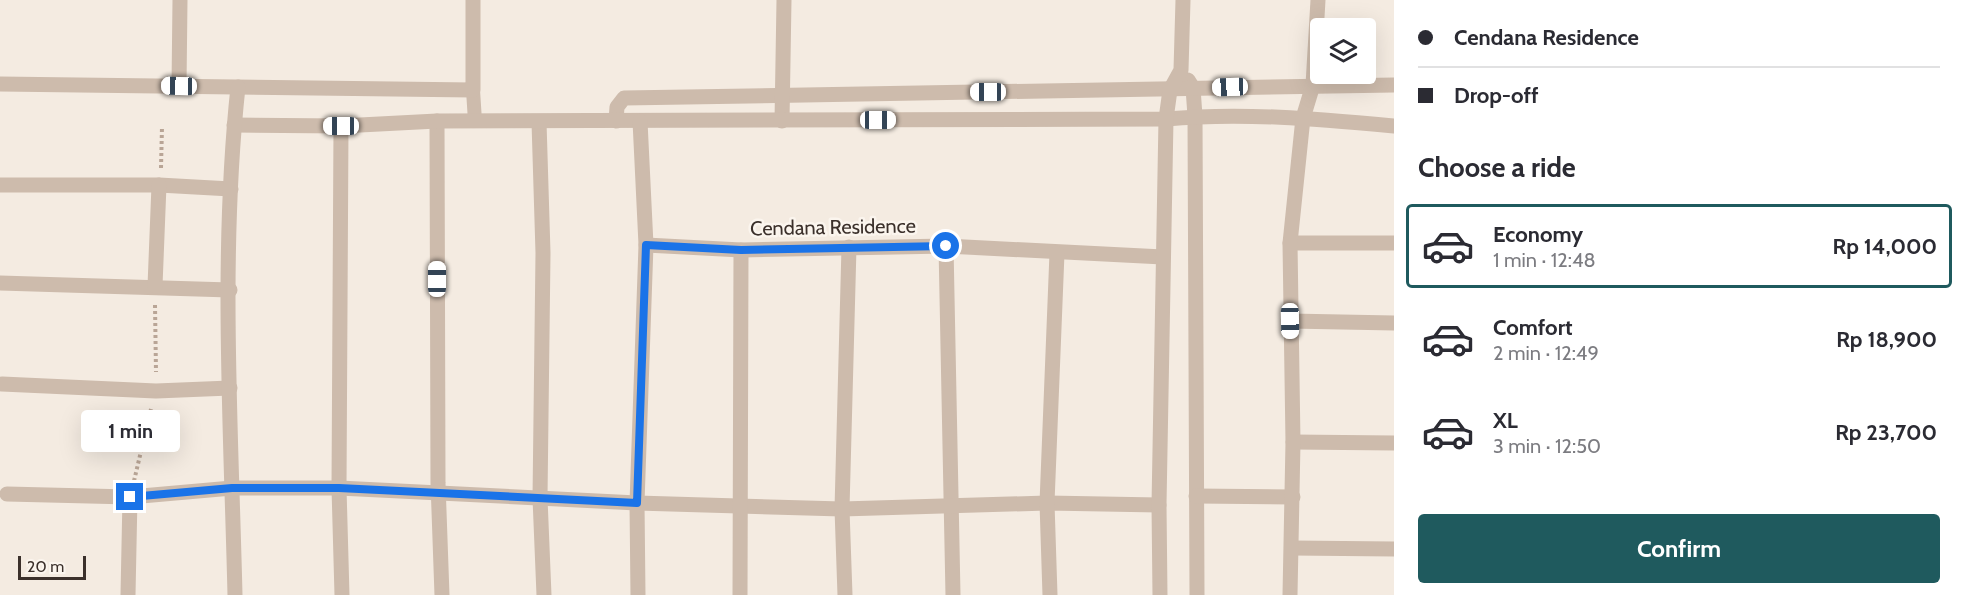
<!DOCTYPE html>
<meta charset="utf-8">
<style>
:root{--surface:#fff;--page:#f2f2f3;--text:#2b2b33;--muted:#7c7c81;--line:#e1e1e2;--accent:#1f5a5e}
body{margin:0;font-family:Cabin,sans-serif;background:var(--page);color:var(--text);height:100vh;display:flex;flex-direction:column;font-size:22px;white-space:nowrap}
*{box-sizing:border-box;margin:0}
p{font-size:20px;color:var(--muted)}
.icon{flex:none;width:33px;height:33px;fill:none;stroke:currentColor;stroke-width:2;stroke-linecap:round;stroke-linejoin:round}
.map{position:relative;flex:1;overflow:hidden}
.side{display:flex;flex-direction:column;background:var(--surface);width:570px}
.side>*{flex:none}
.hud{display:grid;align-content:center;height:132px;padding:0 24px;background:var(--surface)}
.controls{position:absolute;left:1310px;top:18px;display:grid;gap:12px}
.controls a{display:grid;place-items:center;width:66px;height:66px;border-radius:6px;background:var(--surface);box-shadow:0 6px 24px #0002;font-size:30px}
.scale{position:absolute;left:18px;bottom:15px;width:68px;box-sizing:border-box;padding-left:6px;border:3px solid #3b302b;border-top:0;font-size:16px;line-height:21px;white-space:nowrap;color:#3b302b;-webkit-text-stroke:4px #fbf5ee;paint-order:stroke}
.end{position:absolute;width:27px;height:27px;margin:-14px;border:8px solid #1a73e8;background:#fff;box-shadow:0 0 0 3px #fff}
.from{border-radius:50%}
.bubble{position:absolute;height:42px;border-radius:6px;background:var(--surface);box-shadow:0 6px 24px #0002;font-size:20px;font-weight:700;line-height:42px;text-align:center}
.car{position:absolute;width:18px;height:36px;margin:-18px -9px;border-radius:8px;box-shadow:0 0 4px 2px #0007;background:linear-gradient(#fff 24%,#345 0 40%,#fff 0 76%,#345 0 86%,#fff 0)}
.hud b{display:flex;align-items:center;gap:21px;height:57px;font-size:22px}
.hud b+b{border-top:2px solid var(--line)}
.hud i{width:15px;height:15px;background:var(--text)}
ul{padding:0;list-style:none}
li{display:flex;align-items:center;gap:18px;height:84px;margin:0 12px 9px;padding:0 12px;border:3px solid transparent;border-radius:6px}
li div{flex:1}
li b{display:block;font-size:22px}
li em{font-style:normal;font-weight:700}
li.on{border-color:var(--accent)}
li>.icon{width:54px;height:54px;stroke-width:1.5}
h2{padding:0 24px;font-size:27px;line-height:72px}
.cta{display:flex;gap:12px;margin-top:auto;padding:12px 24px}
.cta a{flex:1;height:69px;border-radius:6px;background:var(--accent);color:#fff;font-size:24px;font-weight:700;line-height:69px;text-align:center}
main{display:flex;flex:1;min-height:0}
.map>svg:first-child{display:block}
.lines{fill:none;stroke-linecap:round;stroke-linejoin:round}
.path{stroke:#b9a596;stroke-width:4;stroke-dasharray:3 3;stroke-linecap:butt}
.lane{stroke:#cdbbac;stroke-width:14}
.street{stroke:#cdbbac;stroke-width:15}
.route{stroke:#1a73e8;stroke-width:8}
.labels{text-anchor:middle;stroke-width:5;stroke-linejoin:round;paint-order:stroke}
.street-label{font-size:20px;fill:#3b302b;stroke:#fbf5ee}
</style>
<main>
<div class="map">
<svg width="1394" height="595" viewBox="0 0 1394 595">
<rect width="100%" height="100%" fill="#f4ebe1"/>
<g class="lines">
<g class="path">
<polyline points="161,168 162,127"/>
<polyline points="155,305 156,372"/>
<polyline points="134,481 151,409"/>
</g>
<polyline class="lane" points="473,90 475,121"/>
<g class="street">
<polyline points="1188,80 1193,88 1195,116 1197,595"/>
<polyline points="0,84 473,90 473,0"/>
<polyline points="179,86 180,0"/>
<polyline points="437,121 438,483 442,595"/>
<polyline points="616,121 617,107 624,98 1394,85"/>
<polyline points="782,121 784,0"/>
<polyline points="539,122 543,253 540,498 544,595"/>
<path d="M234 125 341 126 437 121 1166 119C1242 112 1318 119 1394 126"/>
<polyline points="341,126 339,488 342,595"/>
<polyline points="0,185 159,185 231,189"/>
<polyline points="1290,243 1394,243"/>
<polyline points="646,245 741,250 946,246 1163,257"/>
<polyline points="946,246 953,595"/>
<polyline points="0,283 230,290"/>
<polyline points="155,286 159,185"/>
<polyline points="1290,321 1394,323"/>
<polyline points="2,384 156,391 230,388"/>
<polyline points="1293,442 1394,443"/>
<polyline points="7,494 130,497 232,488 339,488 637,503 842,509 1047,503 1159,505"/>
<polyline points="1196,496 1293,497"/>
<polyline points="1292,548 1394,549"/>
<polyline points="128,595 130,497"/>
<path d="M235 595C231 427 220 255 238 87"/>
<polyline points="638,595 637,503 646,245 640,121"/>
<polyline points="740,595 741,250"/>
<polyline points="845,595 842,509 849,247"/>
<polyline points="1050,595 1047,503 1057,253"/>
<polyline points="1160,595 1159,505 1166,119 1170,90 1181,70 1183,0"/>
<polyline points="1290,595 1293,442 1290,243 1303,118 1313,85 1318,0"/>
</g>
</g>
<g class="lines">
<polyline class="route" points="130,497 232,488 339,488 637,503 646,245 741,250 946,246"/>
</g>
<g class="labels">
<g class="street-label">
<text transform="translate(833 227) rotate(-1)" y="7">Cendana Residence</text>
</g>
</g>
</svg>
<div class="controls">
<a><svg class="icon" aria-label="layers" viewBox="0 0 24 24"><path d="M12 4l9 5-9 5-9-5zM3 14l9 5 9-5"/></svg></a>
</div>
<div class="scale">20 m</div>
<i class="end from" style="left:946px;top:246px"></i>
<i class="end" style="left:130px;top:497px"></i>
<div class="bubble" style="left:81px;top:410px;width:99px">1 min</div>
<i class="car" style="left:179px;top:86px;rotate:271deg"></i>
<i class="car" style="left:1230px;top:87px;rotate:268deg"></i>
<i class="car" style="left:988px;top:92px;rotate:270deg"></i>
<i class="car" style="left:878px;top:120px;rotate:90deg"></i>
<i class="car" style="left:341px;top:126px;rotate:270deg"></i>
<i class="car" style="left:437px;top:279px;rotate:0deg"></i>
<i class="car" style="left:1290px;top:321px;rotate:179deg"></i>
</div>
<section class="side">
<div class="hud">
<b><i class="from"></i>Cendana Residence</b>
<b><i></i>Drop-off</b>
</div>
<h2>Choose a ride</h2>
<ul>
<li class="on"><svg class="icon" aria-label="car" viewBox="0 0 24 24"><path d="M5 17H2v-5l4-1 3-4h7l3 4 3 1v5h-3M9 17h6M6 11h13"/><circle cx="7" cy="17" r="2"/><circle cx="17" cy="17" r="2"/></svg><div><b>Economy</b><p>1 min · 12:48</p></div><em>Rp 14,000</em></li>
<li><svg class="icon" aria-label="car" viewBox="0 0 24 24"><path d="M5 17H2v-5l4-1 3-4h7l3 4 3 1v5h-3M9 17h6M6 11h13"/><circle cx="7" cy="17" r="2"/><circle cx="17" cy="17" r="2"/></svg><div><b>Comfort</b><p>2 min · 12:49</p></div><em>Rp 18,900</em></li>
<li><svg class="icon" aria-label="car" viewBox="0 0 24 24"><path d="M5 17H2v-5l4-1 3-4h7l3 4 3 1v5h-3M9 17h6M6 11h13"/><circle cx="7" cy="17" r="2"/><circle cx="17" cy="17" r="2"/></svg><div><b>XL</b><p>3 min · 12:50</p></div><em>Rp 23,700</em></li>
</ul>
<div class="cta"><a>Confirm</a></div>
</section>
</main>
